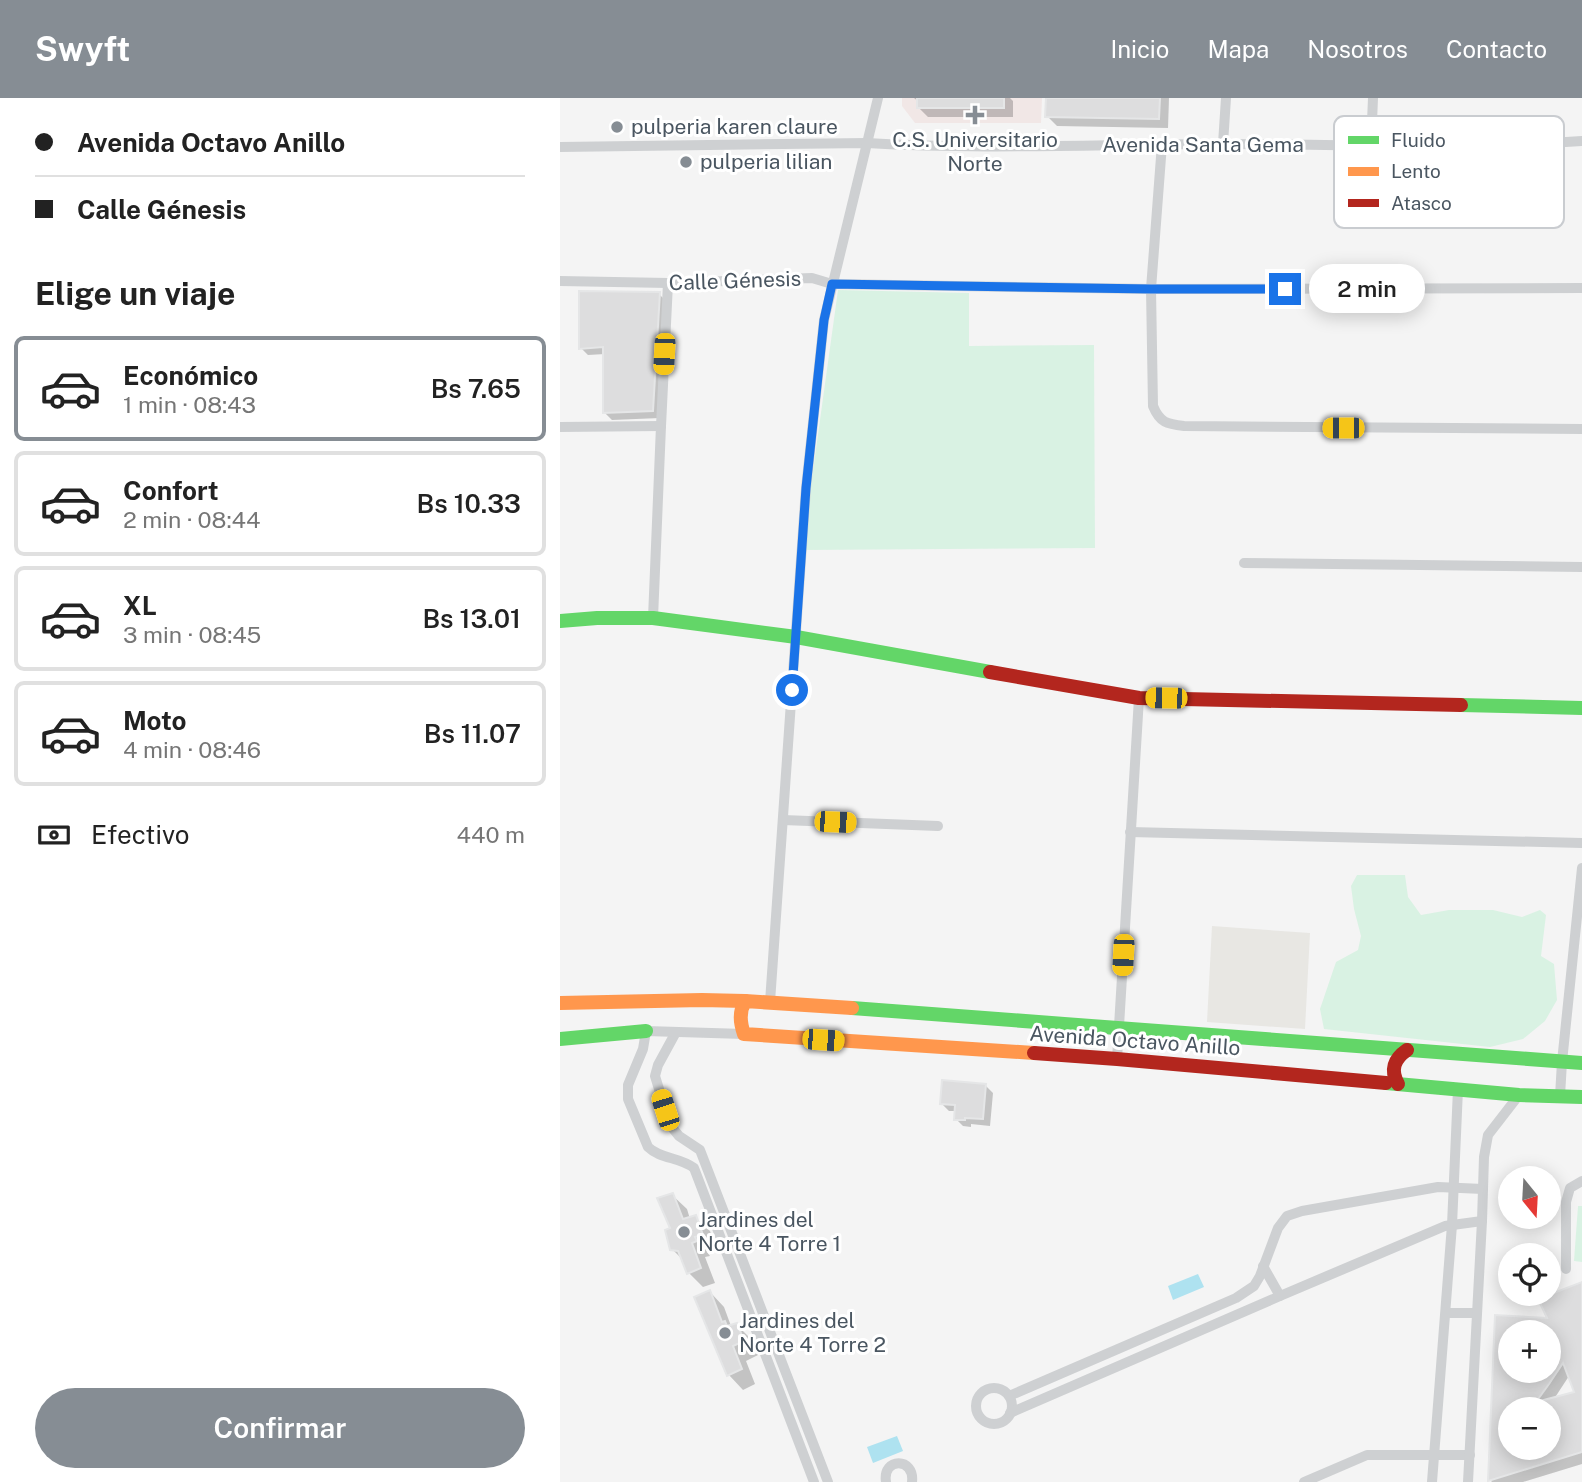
<!DOCTYPE html>
<html lang="es">
<meta charset="utf-8">
<style>
:root{--surface:#fff;--page:#f2f2f2;--text:#222;--muted:#767676;--line:#e0e0e0;--accent:#868d94}
body{margin:0;font-family:"Public Sans",sans-serif;background:var(--page);color:var(--text);height:100vh;display:flex;flex-direction:column;font-size:26px;white-space:nowrap}
*{box-sizing:border-box;margin:0}
p{font-size:23px;color:var(--muted)}
.icon{flex:none;width:38px;height:38px;fill:none;stroke:currentColor;stroke-width:2;stroke-linecap:round;stroke-linejoin:round}
.map{position:relative;flex:1;overflow:hidden}
.details{display:flex;flex-direction:column;background:var(--surface);width:560px}
.details>*{flex:none}
.hud{display:grid;align-content:center;height:154px;padding:0 35px;background:var(--surface)}
.needle{width:46px;rotate:162deg}
.buttons{position:absolute;left:938px;top:1068px;display:grid;gap:14px}
.buttons a{display:grid;place-items:center;width:63px;height:63px;border-radius:50%;background:var(--surface);box-shadow:0 4px 18px #0003;font-size:35px}
.end{position:absolute;width:32px;height:32px;margin:-16px;border:9px solid #1a73e8;background:#fff;box-shadow:0 0 0 4px #fff}
.from{border-radius:50%}
.bubble{position:absolute;height:49px;border-radius:24px;background:var(--surface);box-shadow:0 4px 18px #0003;font-size:23px;font-weight:600;line-height:49px;text-align:center}
.car{position:absolute;width:21px;height:42px;margin:-21px -10px;border-radius:9px;box-shadow:0 0 5px 2px #0007;background:linear-gradient(#f5c518 24%,#345 0 40%,#f5c518 0 76%,#345 0 86%,#f5c518 0)}
.hud b{display:flex;align-items:center;gap:24px;height:66px;font-size:26px}
.hud b+b{border-top:2px solid var(--line)}
.hud i{width:18px;height:18px;background:var(--text)}
ul{padding:0;list-style:none}
li{display:flex;align-items:center;gap:21px;height:105px;margin:0 14px 10px;padding:0 21px;border:4px solid var(--line);border-radius:10px}
li div{flex:1}
li b{display:block;font-size:26px}
li em{font-style:normal;font-weight:600}
li.on{border-color:var(--accent)}
li>.icon{width:63px;height:63px;stroke-width:1.5}
h2{padding:0 35px;font-size:32px;line-height:84px}
.pay{display:flex;align-items:center;gap:18px;height:77px;padding:0 35px;font-size:26px}
.pay p{margin-inline-start:auto}
.primary-button{display:flex;gap:14px;margin-top:auto;padding:14px 35px}
.primary-button a{flex:1;height:80px;border-radius:42px;background:var(--accent);color:#fff;font-size:28px;font-weight:600;line-height:80px;text-align:center}
header{display:flex;align-items:center;gap:42px;box-sizing:border-box;height:98px;padding:0 35px;background:var(--accent);color:#fff}
header strong{font-size:33px}
nav{display:flex;gap:38px;margin-inline-start:auto;font-size:24px}
main{display:flex;flex:1;min-height:0}
.map>svg:first-child{display:block}
.commercial{fill:#e8e7e3}
.medical{fill:#f1e7e6}
.green{fill:#d9f2e3}
.water{fill:#aee2f0}
.shadow{fill:#0003;fill-rule:evenodd}
.building{fill:#ddddde;stroke:#e5e6e7;stroke-width:2;fill-rule:evenodd}
.lines{fill:none;stroke-linecap:round;stroke-linejoin:round}
.street{stroke:#ced0d2;stroke-width:10}
.fast{stroke:#63d668;stroke-width:14}
.slow{stroke:#ff974d;stroke-width:14}
.jam{stroke:#b3261e;stroke-width:14}
.route{stroke:#1a73e8;stroke-width:9}
.poi-dot{fill:#868d94;stroke:#fff;stroke-width:2.5}
.labels{text-anchor:middle;stroke-width:6;stroke-linejoin:round;paint-order:stroke}
.poi-label{font-size:21px;fill:#4a5661;stroke:#fff;text-anchor:start}
.street-label{font-size:21px;fill:#4a5661;stroke:#fff}
.key{fill:#fff;stroke:#c9ccd0;stroke-width:2}
.key-label{font-size:19px;fill:#4a5661}
</style>
<header>
<strong>Swyft</strong>
<nav><a>Inicio</a><a>Mapa</a><a>Nosotros</a><a>Contacto</a></nav>
</header>
<main>
<section class="details">
<div class="hud">
<b><i class="from"></i>Avenida Octavo Anillo</b>
<b><i></i>Calle Génesis</b>
</div>
<h2>Elige un viaje</h2>
<ul>
<li class="on"><svg class="icon" aria-label="car" viewBox="0 0 24 24"><path d="M5 17H2v-5l4-1 3-4h7l3 4 3 1v5h-3M9 17h6M6 11h13"/><circle cx="7" cy="17" r="2"/><circle cx="17" cy="17" r="2"/></svg><div><b>Económico</b><p>1 min · 08:43</p></div><em>Bs 7.65</em></li>
<li><svg class="icon" aria-label="car" viewBox="0 0 24 24"><path d="M5 17H2v-5l4-1 3-4h7l3 4 3 1v5h-3M9 17h6M6 11h13"/><circle cx="7" cy="17" r="2"/><circle cx="17" cy="17" r="2"/></svg><div><b>Confort</b><p>2 min · 08:44</p></div><em>Bs 10.33</em></li>
<li><svg class="icon" aria-label="car" viewBox="0 0 24 24"><path d="M5 17H2v-5l4-1 3-4h7l3 4 3 1v5h-3M9 17h6M6 11h13"/><circle cx="7" cy="17" r="2"/><circle cx="17" cy="17" r="2"/></svg><div><b>XL</b><p>3 min · 08:45</p></div><em>Bs 13.01</em></li>
<li><svg class="icon" aria-label="car" viewBox="0 0 24 24"><path d="M5 17H2v-5l4-1 3-4h7l3 4 3 1v5h-3M9 17h6M6 11h13"/><circle cx="7" cy="17" r="2"/><circle cx="17" cy="17" r="2"/></svg><div><b>Moto</b><p>4 min · 08:46</p></div><em>Bs 11.07</em></li>
</ul>
<div class="pay"><svg class="icon" aria-label="cash" viewBox="0 0 24 24"><path d="M3 7h18v10H3z"/><circle cx="12" cy="12" r="2"/></svg>Efectivo<p>440 m</p></div>
<div class="primary-button"><a>Confirmar</a></div>
</section>
<div class="map">
<svg width="1022" height="1384" viewBox="0 0 1022 1384">
<rect width="100%" height="100%" fill="#f4f4f4"/>
<polygon class="commercial" points="652,828 750,835 745,931 647,924"/>
<polygon class="medical" points="342,0 482,0 481,25 355,25 342,8"/>
<g class="green">
<polygon points="278,192 409,195 409,248 534,247 535,450 242,452"/>
<polygon points="797,777 845,777 848,799 861,817 889,812 933,812 962,819 980,812 986,817 981,858 994,866 997,902 985,923 963,941 930,949 764,931 760,911 776,864 798,852 801,838 794,811 791,788"/>
<polygon points="1018,1108 1022,1108 1022,1164 1014,1163"/>
</g>
<g class="water">
<polygon points="638,1176 644,1189 613,1202 608,1188"/>
<polygon points="337,1338 343,1353 313,1365 307,1349"/>
</g>
<g class="shadow">
<polygon points="354,0 450,0 453,3 453,19 368,19 359,10 359,4"/>
<polygon points="488,0 609,0 608,30 497,28 487,18"/>
<polygon points="99,196 106,203 100,320 52,322 45,315 45,256 28,257 21,250"/>
<polygon points="426,988 433,995 430,1028 411,1026 411,1029 403,1028 396,1021 396,1013 389,1013 382,1006"/>
<polygon points="112,1097 127,1111 130,1121 135,1119 150,1133 156,1151 147,1154 150,1158 145,1159 155,1185 143,1189 129,1175 124,1163 112,1151"/>
<path d="M1022 1186V1366L963 1384H932L930 1382 937 1219 989 1222ZM950 1234H989V1272H950ZM1009 1278 1016 1295 994 1301ZM950 1311H989V1349H950Z"/>
<polygon points="150,1194 164,1209 171,1228 177,1227 191,1241 198,1257 186,1263 195,1286 183,1292 169,1277 136,1200"/>
</g>
<g class="building">
<rect x="357" y="0" width="87" height="10"/>
<polygon points="486,0 600,0 599,21 485,19"/>
<polygon points="19,193 100,194 93,313 43,315 43,249 19,251"/>
<polygon points="382,982 426,986 423,1021 405,1020 405,1022 394,1022 395,1007 380,1006"/>
<polygon points="113,1095 123,1121 136,1117 143,1137 135,1139 137,1143 132,1145 141,1170 127,1176 118,1153 110,1152 105,1132 110,1130 97,1100"/>
<path d="M1022 1184V1354L928 1383 935 1217 987 1220 978 1201ZM950 1234H989V1272H950ZM1003 1265 1014 1294 976 1304 989 1286ZM950 1311H989V1349H950Z"/>
<polygon points="150,1192 162,1224 165,1223 167,1228 177,1225 184,1243 173,1248 182,1271 167,1278 134,1199"/>
</g>
<g class="lines">
<g class="street">
<path d="M602 46 591 191 593 308C600 325 607 326 624 328L1022 331"/>
<polyline points="663,46 666,0"/>
<polyline points="811,48 813,0"/>
<path d="M0 49 307 45C425 52 544 46 662 46 782 46 902 52 1022 43"/>
<polyline points="0,183 108,185 252,180 272,186 591,191 1022,190"/>
<polyline points="0,329 101,328"/>
<polyline points="684,465 1022,469"/>
<polyline points="93,520 101,328 108,185"/>
<polyline points="223,722 378,728"/>
<polyline points="570,734 1022,745"/>
<polyline points="210,904 246,390 264,222 318,0"/>
<polyline points="116,934 98,967 95,978 110,1027 119,1038 140,1052 268,1384"/>
<path d="M184 936 86 933 83 951 68 987V1001L88 1049C100 1061 120 1059 134 1070L254 1384"/>
<polyline points="557,961 579,600"/>
<polyline points="1000,998 1002,964 1022,770"/>
<polyline points="703,1168 720,1198"/>
<polyline points="1006,1171 1006,1104 1010,1090 1022,1083"/>
<polyline points="886,1215 917,1215"/>
<circle cx="434" cy="1308" r="18"/>
<polyline points="449,1298 676,1200 694,1188 700,1178 718,1130 727,1118 742,1113 878,1089 923,1091"/>
<polyline points="450,1315 720,1198 885,1128 922,1123"/>
<path d="M326 1384C322 1359 355 1359 352 1384"/>
<polyline points="744,1384 807,1357 910,1357"/>
<polyline points="872,1384 892,1127 898,991"/>
<polyline points="908,1384 922,1123 924,1059 928,1037 959,997"/>
</g>
<g class="fast">
<polyline points="0,523 37,520 93,520 236,539 430,574"/>
<polyline points="901,607 1022,610"/>
<polyline points="292,910 1022,965"/>
<polyline points="0,941 86,933"/>
<polyline points="826,985 959,997 1022,999"/>
</g>
<g class="slow">
<polyline points="0,905 142,902 185,903"/>
<path d="M292 910 185 903C179 914 180 924 184 936L474 955"/>
</g>
<g class="jam">
<polyline points="430,574 579,600 901,607"/>
<polyline points="474,955 557,961 826,985"/>
<path d="M838 986C830 972 834 961 847 952"/>
</g>
</g>
<g class="lines">
<polyline class="route" points="232,592 246,390 264,222 272,186 591,191 725,191"/>
</g>
<g class="poi-dot">
<path d="M411.5 6.5h7v7h7v7h-7v7h-7v-7h-7v-7h7z"/>
<circle cx="57" cy="29" r="7"/>
<circle cx="126" cy="64" r="7"/>
<circle cx="124" cy="1134" r="7"/>
<circle cx="165" cy="1235" r="7"/>
</g>
<g class="labels">
<g class="poi-label">
<text x="71" y="36">pulperia karen claure</text>
<text x="415" y="49" text-anchor="middle">C.S. Universitario<tspan x="415" dy="24">Norte</tspan></text>
<text x="140" y="71">pulperia lilian</text>
<text x="138" y="1129">Jardines del<tspan x="138" dy="24">Norte 4 Torre 1</tspan></text>
<text x="179" y="1230">Jardines del<tspan x="179" dy="24">Norte 4 Torre 2</tspan></text>
</g>
<g class="street-label">
<text x="643" y="54">Avenida Santa Gema</text>
<text transform="translate(175 183) rotate(-2)" y="7">Calle Génesis</text>
<text transform="translate(575 943) rotate(4)" y="7">Avenida Octavo Anillo</text>
</g>
</g>
<rect x="774" y="18" width="230" height="112" rx="10" class="key"/>
<rect x="788" y="38" width="31" height="8" fill="#63d668"/>
<rect x="788" y="69" width="31" height="9" fill="#ff974d"/>
<rect x="788" y="101" width="31" height="8" fill="#b3261e"/>
<g class="key-label">
<text x="831" y="49">Fluido</text>
<text x="831" y="80">Lento</text>
<text x="831" y="112">Atasco</text>
</g>
</svg>
<div class="buttons">
<a><svg class="needle" viewBox="-14 -14 28 28"><path d="M0-13l5 13h-10z" fill="#e53935"/><path d="M0 13l5-13h-10z" fill="#767676"/></svg></a>
<a><svg class="icon" aria-label="locate" viewBox="0 0 24 24"><circle cx="12" cy="12" r="6"/><path d="M12 2v4M12 18v4M2 12h4M18 12h4"/></svg></a>
<a>+</a>
<a>−</a>
</div>
<i class="end from" style="left:232px;top:592px"></i>
<i class="end" style="left:725px;top:191px"></i>
<div class="bubble" style="left:749px;top:166px;width:116px">2 min</div>
<i class="car" style="left:104px;top:256px;rotate:183deg"></i>
<i class="car" style="left:783px;top:330px;rotate:270deg"></i>
<i class="car" style="left:606px;top:600px;rotate:271deg"></i>
<i class="car" style="left:275px;top:724px;rotate:92deg"></i>
<i class="car" style="left:563px;top:857px;rotate:183deg"></i>
<i class="car" style="left:263px;top:942px;rotate:94deg"></i>
<i class="car" style="left:105px;top:1012px;rotate:342deg"></i>
</div>
</main>
